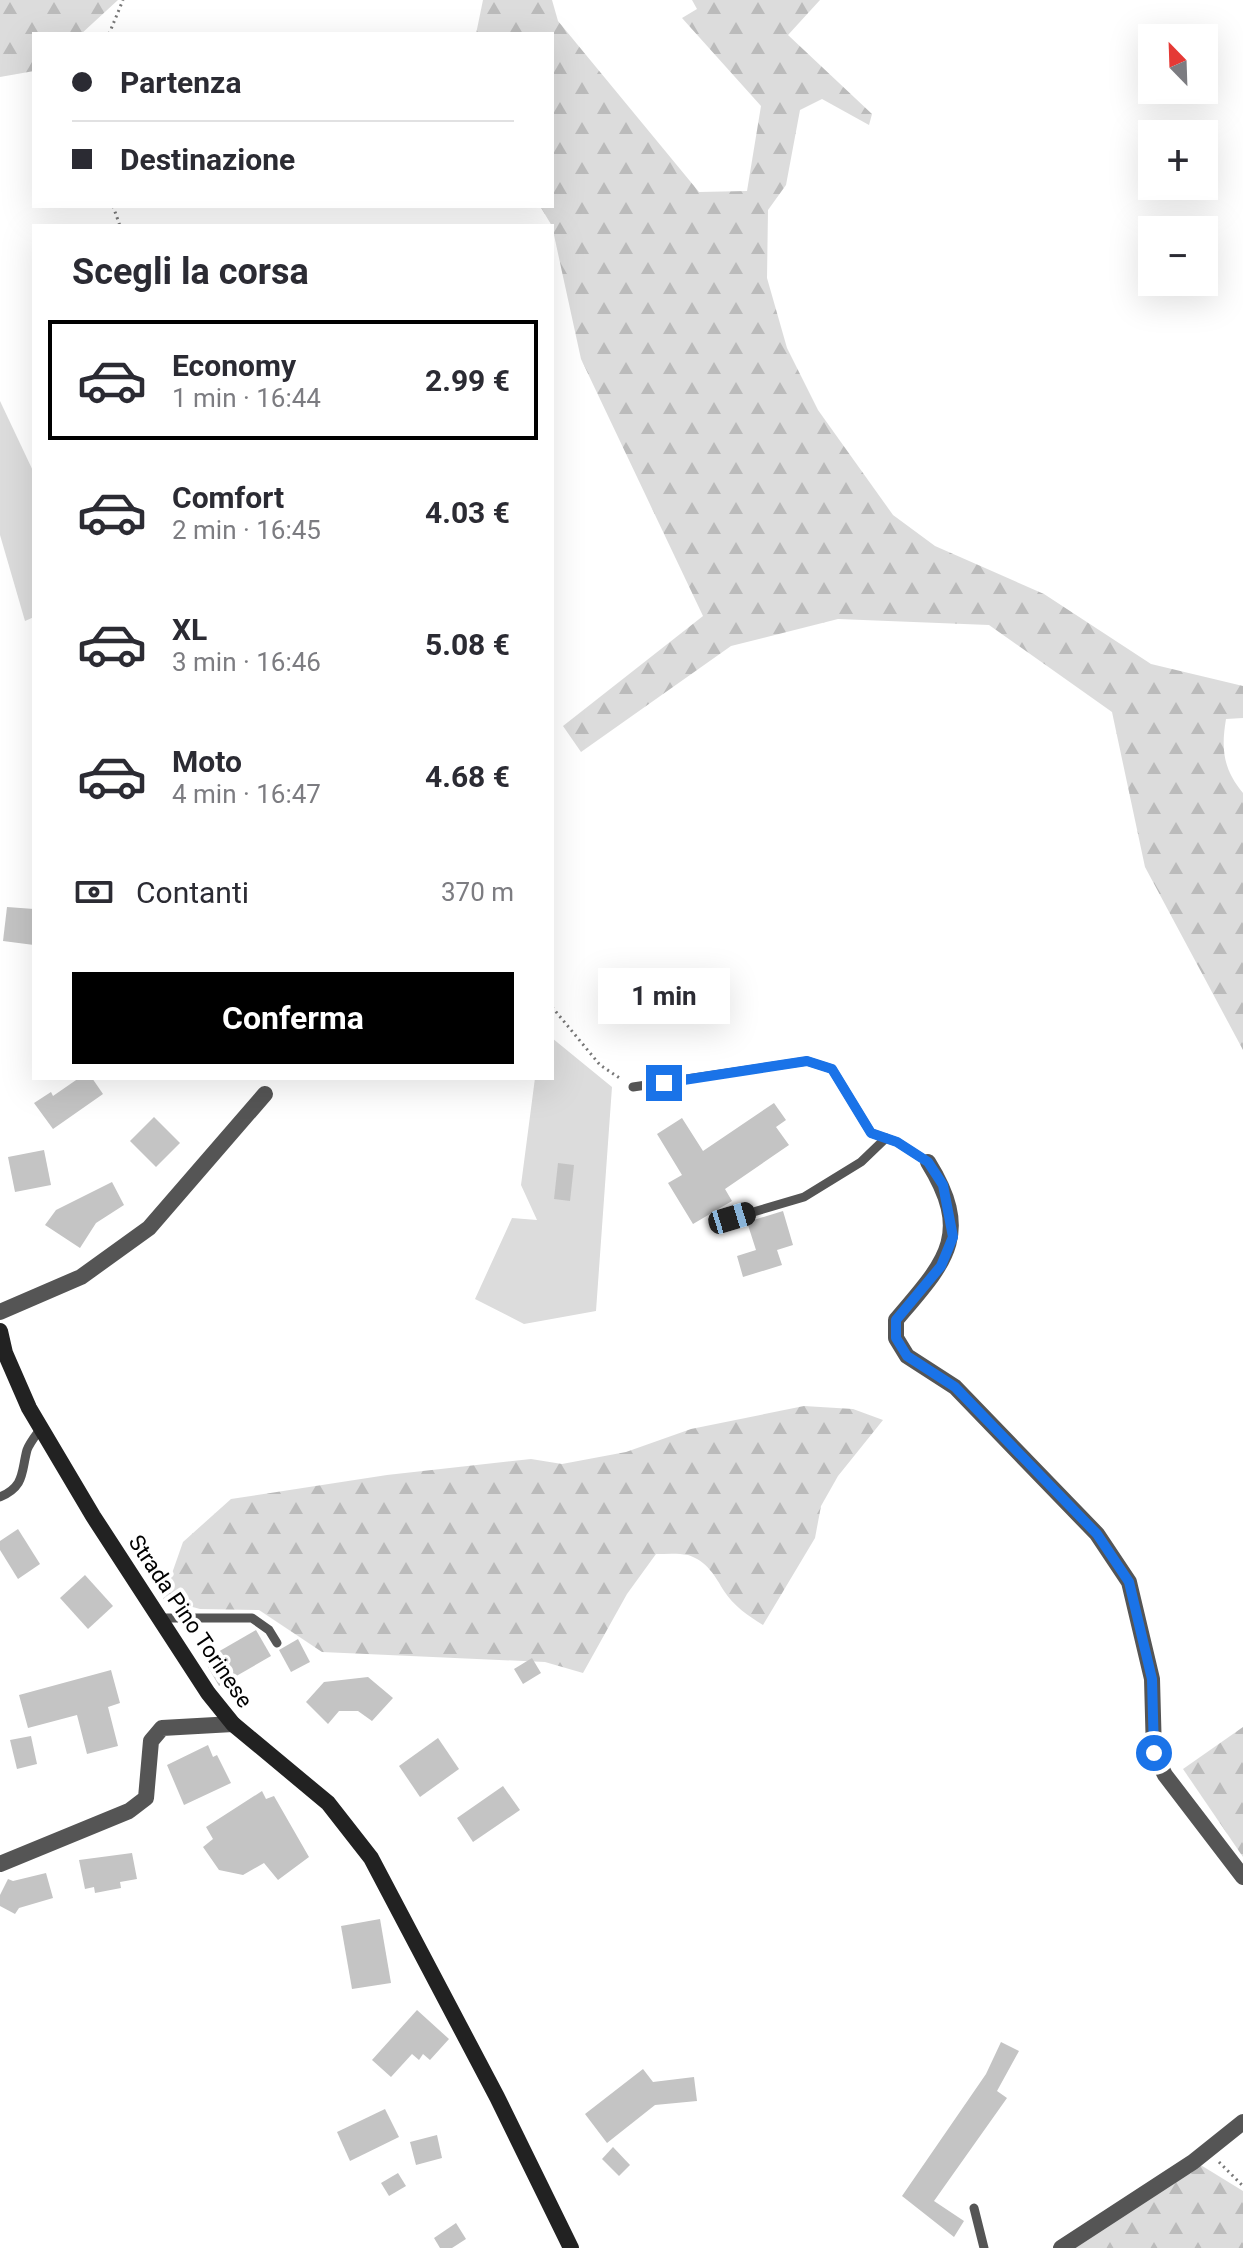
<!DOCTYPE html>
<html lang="it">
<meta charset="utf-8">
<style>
:root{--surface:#fff;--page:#f7f7f7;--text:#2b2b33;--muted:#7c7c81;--line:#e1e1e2;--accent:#000}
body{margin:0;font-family:Roboto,sans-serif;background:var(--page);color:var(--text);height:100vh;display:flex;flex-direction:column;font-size:30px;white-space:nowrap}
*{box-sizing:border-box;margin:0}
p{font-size:26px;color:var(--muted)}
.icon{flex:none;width:44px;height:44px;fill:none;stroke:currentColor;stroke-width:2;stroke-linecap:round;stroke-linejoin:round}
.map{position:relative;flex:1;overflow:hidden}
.panel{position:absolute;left:32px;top:224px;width:522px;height:856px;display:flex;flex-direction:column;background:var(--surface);border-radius:0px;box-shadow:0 8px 32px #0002}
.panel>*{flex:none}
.top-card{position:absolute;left:32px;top:32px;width:522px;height:176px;border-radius:0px;box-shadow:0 8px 32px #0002;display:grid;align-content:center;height:176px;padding:0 40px;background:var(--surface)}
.needle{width:52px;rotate:337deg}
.fabs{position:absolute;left:1138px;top:24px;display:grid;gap:16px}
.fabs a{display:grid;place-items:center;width:80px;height:80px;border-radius:0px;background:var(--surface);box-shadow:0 8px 32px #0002;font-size:40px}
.end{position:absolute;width:36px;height:36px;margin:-18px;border:10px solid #1a73e8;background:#fff;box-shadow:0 0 0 4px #fff}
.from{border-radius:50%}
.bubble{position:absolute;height:56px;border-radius:0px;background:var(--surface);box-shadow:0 8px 32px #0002;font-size:26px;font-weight:700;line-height:56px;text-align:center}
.car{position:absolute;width:24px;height:48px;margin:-24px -12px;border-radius:10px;box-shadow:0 0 6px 2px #0007;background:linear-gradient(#222 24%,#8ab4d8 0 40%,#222 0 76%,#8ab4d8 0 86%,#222 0)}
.top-card b{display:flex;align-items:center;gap:28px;height:76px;font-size:30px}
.top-card b+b{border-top:2px solid var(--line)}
.top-card i{width:20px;height:20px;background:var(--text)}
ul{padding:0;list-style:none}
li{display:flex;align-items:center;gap:24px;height:120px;margin:0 16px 12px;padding:0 24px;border:4px solid transparent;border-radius:0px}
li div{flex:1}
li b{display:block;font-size:30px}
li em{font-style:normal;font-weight:700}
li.selected{border-color:var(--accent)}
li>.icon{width:72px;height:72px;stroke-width:1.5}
h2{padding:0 40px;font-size:36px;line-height:96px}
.pay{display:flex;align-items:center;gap:20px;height:88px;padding:0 40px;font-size:30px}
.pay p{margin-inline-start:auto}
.cta{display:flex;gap:16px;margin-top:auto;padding:16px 40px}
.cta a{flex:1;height:92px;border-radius:0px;background:var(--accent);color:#fff;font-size:32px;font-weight:700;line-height:92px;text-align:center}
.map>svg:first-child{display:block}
.grass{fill:#dcdcdc}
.forest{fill:url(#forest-firs)}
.building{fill:#c4c4c4}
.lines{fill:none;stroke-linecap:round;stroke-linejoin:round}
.path{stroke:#777;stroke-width:3;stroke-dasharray:2 4;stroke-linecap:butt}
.lane{stroke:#555;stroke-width:9}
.street{stroke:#555;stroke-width:16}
.secondary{stroke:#222;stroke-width:16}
.route{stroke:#1a73e8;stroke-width:10}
.labels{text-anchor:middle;stroke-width:8;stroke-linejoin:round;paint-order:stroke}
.street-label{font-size:22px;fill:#000;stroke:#fff}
</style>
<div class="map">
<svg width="1243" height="2248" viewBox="0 0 1243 2248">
<defs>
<pattern id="forest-firs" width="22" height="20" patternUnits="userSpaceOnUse" patternTransform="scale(2)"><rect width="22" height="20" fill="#dcdcdc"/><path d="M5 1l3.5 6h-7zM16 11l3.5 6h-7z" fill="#bbb"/></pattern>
</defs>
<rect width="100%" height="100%" fill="#fff"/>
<g class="grass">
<polygon points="0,401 34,473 34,617 25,621 0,535"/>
<polygon points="552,1038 612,1087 596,1311 524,1324 475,1299 512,1218 537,1220 521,1185 535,1078 552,1078"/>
</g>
<g class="forest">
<polygon points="0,0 118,0 81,34 34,34 34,71 0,77"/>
<path d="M483 0H552L558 21 699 192 747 191 761 106 682 18 697 9 692 0H820L788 35 872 114 869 125 822 99 800 110 786 185 768 210 767 278 787 348 818 410 893 515 935 546 1044 594 1151 664 1243 686V718L1226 719C1221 749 1223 769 1243 793V1050L1145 867 1112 712 989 625 838 619 731 646 581 752 563 726 703 616 581 359 552 226 540 206H552V34H476Z"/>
<path d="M804 1406 853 1409 883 1420 838 1476 821 1506 815 1538 763 1625C748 1616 733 1605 724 1591 715 1576 707 1561 688 1555 678 1553 666 1554 656 1554L627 1594 583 1673 545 1662 322 1652 259 1610 200 1609 163 1599 183 1542 231 1499 387 1475 531 1459 562 1464 626 1452 691 1429Z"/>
<polygon points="1243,1727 1243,1857 1183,1769"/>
<polygon points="1199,2164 1243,2191 1243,2248 1067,2248"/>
</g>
<g class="building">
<polygon points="7,907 34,909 34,945 3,941"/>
<polygon points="79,1078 92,1078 103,1094 53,1129 34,1103 51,1092 53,1096"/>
<polygon points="774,1103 786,1120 776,1127 789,1145 725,1189 732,1201 693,1224 668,1183 682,1175 657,1134 682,1118 703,1151"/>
<polygon points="154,1117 180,1143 156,1167 130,1141"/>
<polygon points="44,1150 51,1185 15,1192 8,1157"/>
<polygon points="558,1163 574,1165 570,1201 554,1199"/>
<polygon points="112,1182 124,1205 96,1223 80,1248 45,1225 56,1210"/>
<polygon points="783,1211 793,1245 777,1250 782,1265 743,1277 737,1256 756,1250 747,1222"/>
<polygon points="18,1529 40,1564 18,1579 0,1550 0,1541"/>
<polygon points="85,1575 113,1606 88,1629 60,1598"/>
<polygon points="256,1630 271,1656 219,1686 204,1660"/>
<polygon points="298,1639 310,1662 291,1672 279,1650"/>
<polygon points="532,1658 541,1673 523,1684 514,1669"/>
<polygon points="111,1670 120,1703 108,1707 118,1746 87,1754 77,1715 28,1728 19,1695"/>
<polygon points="368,1677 393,1698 372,1721 358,1711 339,1711 328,1724 306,1702 324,1682"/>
<polygon points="31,1736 37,1764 17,1769 10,1740"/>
<polygon points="438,1738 459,1769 420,1797 399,1766"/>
<polygon points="208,1745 213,1757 217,1755 231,1783 184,1805 167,1765"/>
<polygon points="503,1786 520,1810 473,1842 457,1818"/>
<polygon points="262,1791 266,1799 274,1796 309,1857 278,1880 264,1863 243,1875 219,1870 203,1847 213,1839 206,1827"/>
<polygon points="132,1853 137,1879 120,1882 121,1888 95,1893 94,1887 85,1889 79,1860"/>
<polygon points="46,1873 53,1898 19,1908 15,1914 0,1906 0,1895 8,1879 13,1881"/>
<polygon points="380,1919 391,1983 352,1989 341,1926"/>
<polygon points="417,2010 449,2039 430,2060 423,2054 419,2060 412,2054 391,2077 372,2060"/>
<polygon points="1001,2042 1019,2051 997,2091 1007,2098 934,2201 964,2221 954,2237 902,2196 986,2074"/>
<polygon points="643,2069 653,2082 694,2077 697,2101 655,2105 607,2143 585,2114"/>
<polygon points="385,2109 399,2137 350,2161 337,2132"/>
<polygon points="437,2135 442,2158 416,2165 410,2142"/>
<polygon points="613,2147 630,2165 619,2176 602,2159"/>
<polygon points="398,2173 406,2186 389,2196 381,2183"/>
<polygon points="456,2223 466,2239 452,2248 440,2248 434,2238"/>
</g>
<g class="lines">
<g class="path">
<polyline points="109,34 123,0"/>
<polyline points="113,206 120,226"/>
<polyline points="552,1007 600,1065 621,1079"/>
<polyline points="1219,2162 1243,2186"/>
</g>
<g class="lane">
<polyline points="633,1087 807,1061 832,1069 871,1133 897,1142 928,1162"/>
<polyline points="716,1223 804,1197 861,1162 886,1138"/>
<path d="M0 1497C25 1486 21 1473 27 1450 30 1442 37 1434 41 1428"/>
<polyline points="162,1618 252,1618 269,1630 277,1643"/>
<polyline points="974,2208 984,2248"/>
</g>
<g class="street">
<path d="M928 1162C974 1236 944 1263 896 1320V1338L907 1356 955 1387 1097 1534 1129 1582 1152 1679 1154 1753 1165 1775 1243 1877"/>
<polyline points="0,1312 81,1277 149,1228 265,1094"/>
<polyline points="0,1864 129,1811 146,1798 151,1741 162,1728 233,1724"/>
<polyline points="1061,2248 1193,2162 1243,2122"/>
</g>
<polyline class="secondary" points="0,1331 5,1353 29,1408 93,1516 208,1693 233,1724 328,1803 371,1858 497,2097 571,2248"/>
</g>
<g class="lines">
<polyline class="route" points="664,1083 807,1061 832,1069 871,1133 897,1142 928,1162 943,1185 953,1237 941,1266 896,1320 896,1338 907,1356 955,1387 1097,1534 1129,1582 1152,1679 1154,1753"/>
</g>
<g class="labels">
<g class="street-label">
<text transform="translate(191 1621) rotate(56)" y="8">Strada Pino Torinese</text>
</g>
</g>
</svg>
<div class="fabs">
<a><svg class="needle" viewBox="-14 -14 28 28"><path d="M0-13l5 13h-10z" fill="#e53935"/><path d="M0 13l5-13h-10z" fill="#7c7c81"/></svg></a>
<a>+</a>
<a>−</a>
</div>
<i class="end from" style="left:1154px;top:1753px"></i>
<i class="end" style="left:664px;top:1083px"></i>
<div class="bubble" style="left:598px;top:968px;width:132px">1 min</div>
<i class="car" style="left:732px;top:1218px;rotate:73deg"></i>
<div class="top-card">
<b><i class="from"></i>Partenza</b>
<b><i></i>Destinazione</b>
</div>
<section class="panel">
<h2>Scegli la corsa</h2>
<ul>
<li class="selected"><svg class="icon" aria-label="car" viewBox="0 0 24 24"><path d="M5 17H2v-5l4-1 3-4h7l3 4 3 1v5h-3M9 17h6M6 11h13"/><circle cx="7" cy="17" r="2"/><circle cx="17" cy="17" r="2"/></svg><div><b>Economy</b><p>1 min · 16:44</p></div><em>2.99 €</em></li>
<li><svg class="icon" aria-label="car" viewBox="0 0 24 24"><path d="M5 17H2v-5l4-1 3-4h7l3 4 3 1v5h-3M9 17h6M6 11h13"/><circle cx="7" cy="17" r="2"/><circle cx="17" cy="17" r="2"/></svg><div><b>Comfort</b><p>2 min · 16:45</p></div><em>4.03 €</em></li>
<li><svg class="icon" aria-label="car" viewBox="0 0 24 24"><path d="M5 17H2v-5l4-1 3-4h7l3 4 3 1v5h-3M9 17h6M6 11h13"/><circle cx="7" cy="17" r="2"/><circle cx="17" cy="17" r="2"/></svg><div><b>XL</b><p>3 min · 16:46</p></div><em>5.08 €</em></li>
<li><svg class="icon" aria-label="car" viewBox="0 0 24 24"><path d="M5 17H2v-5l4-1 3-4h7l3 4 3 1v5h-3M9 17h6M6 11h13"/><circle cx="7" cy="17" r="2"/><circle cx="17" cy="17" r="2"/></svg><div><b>Moto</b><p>4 min · 16:47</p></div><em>4.68 €</em></li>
</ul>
<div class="pay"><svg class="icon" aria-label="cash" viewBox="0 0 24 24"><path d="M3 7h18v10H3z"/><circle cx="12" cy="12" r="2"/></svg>Contanti<p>370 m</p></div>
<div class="cta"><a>Conferma</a></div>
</section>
</div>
